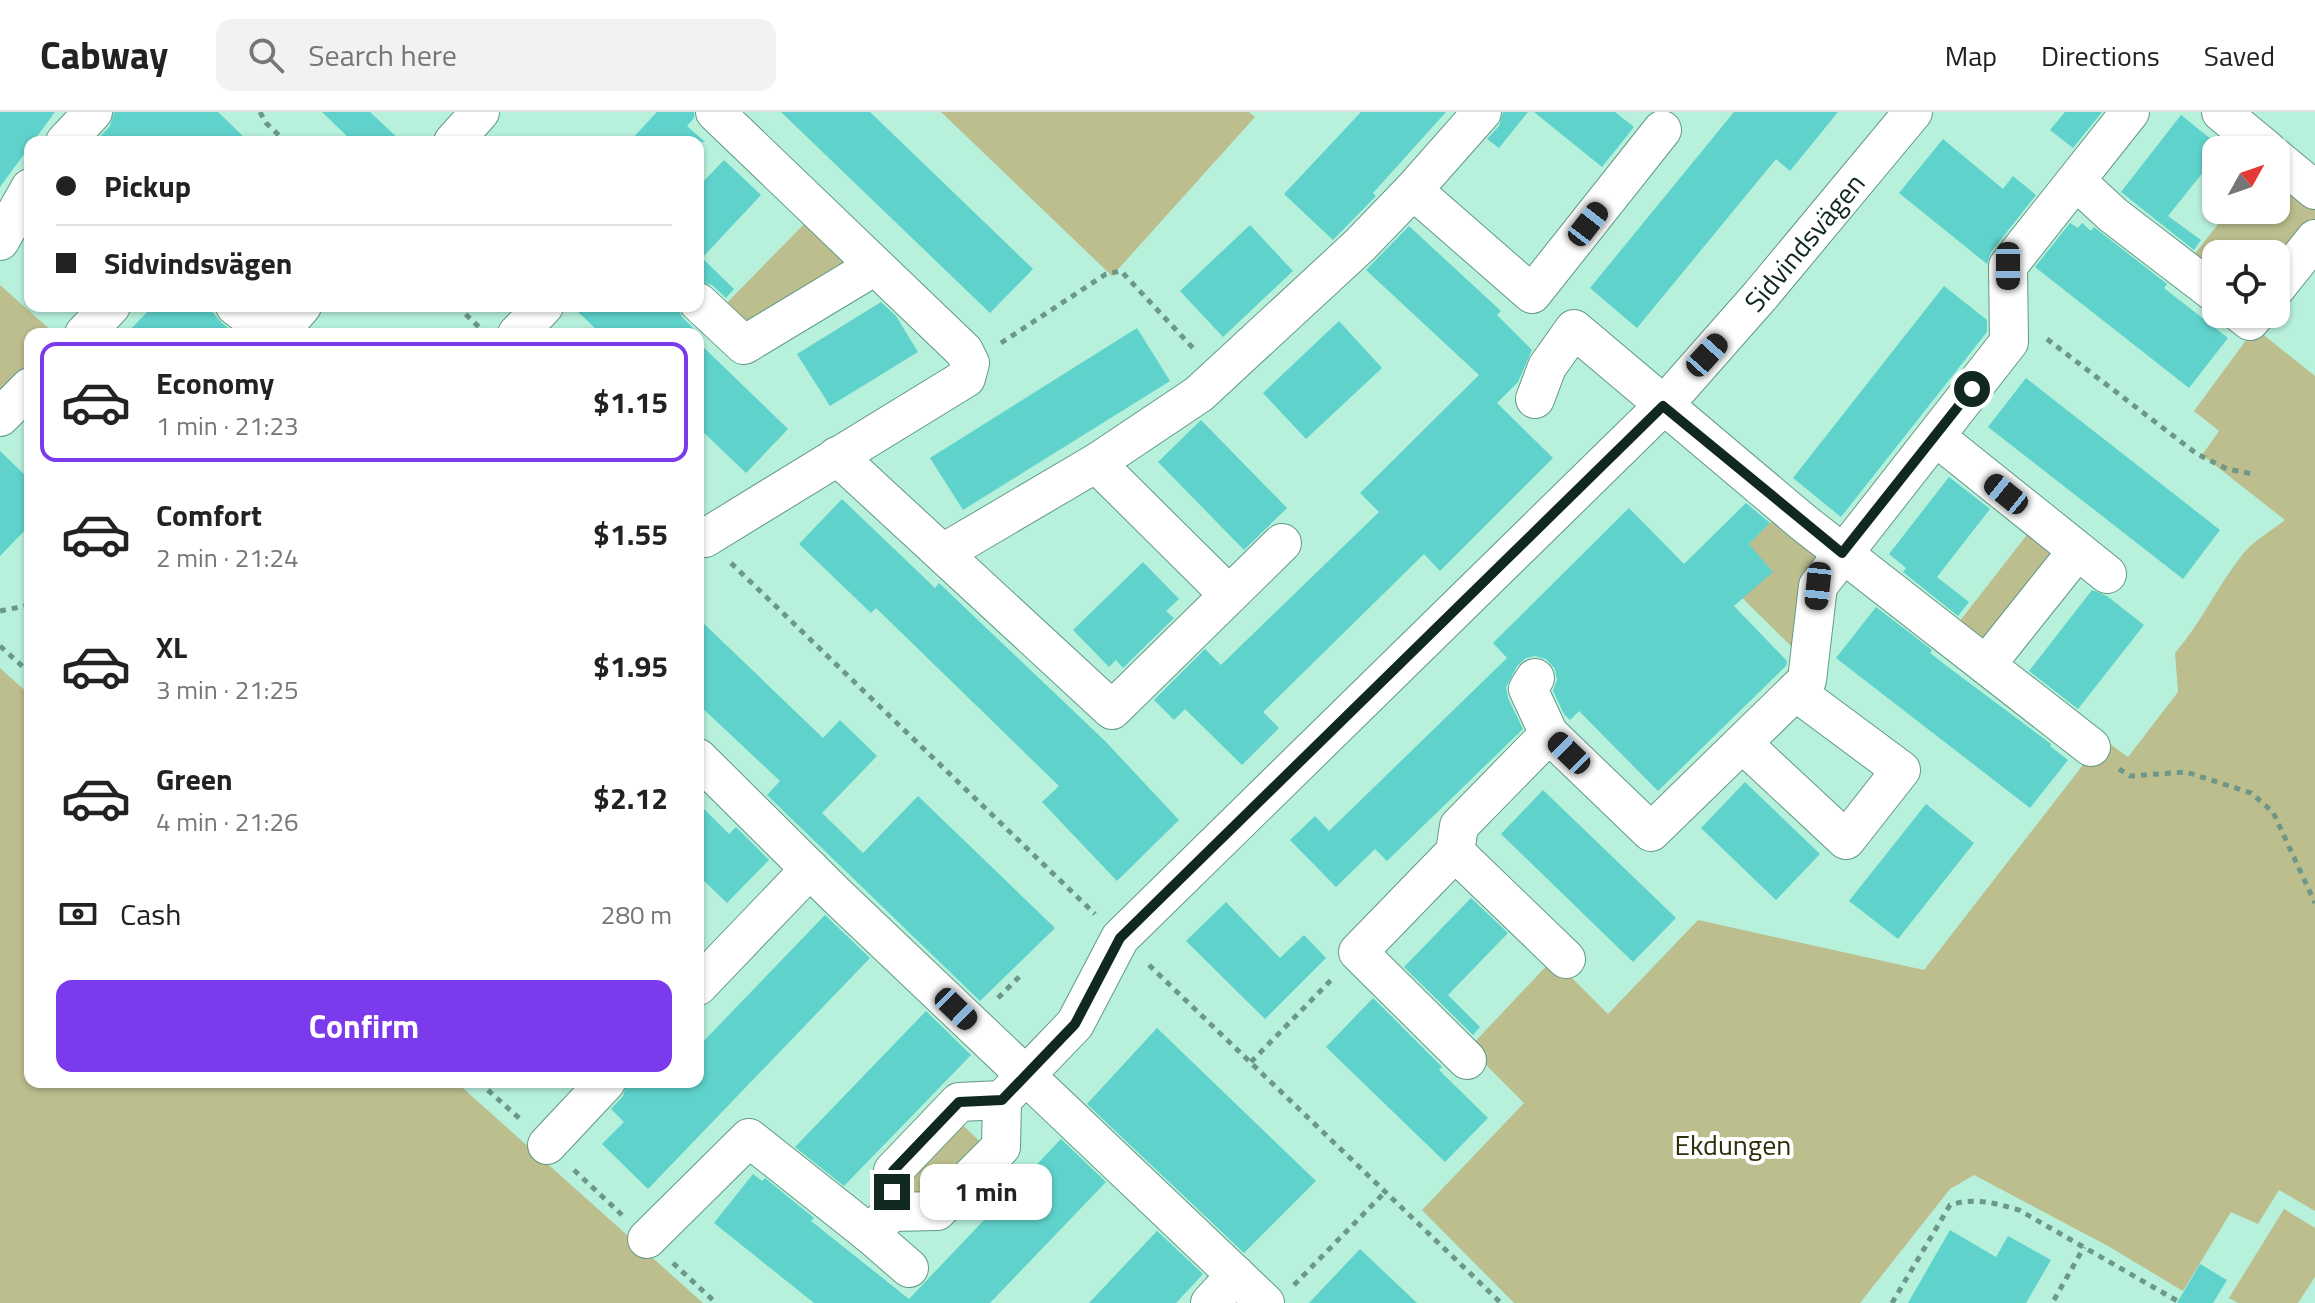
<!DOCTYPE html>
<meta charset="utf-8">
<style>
:root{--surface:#fff;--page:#f2f2f2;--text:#222;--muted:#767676;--line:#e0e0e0;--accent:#7c3aed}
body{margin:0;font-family:"Titillium Web",sans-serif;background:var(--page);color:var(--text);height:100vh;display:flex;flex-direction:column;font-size:30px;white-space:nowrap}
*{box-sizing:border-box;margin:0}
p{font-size:26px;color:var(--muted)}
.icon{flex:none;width:44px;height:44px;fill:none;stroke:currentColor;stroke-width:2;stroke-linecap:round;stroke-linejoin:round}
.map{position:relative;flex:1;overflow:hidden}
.drawer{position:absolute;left:24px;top:216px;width:680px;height:760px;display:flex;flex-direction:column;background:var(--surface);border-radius:16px;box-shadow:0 2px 6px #0004}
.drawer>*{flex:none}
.top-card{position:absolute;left:24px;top:24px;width:680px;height:176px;border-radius:16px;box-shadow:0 2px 6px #0004;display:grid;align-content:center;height:176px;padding:0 32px;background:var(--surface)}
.needle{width:52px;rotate:50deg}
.controls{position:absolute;left:2202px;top:24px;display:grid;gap:16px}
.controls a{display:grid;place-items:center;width:88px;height:88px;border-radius:16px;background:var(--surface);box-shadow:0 2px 6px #0004;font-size:40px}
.end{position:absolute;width:36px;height:36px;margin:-18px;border:10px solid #112821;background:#fff;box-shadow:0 0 0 4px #fff}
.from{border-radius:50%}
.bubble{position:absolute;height:56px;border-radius:16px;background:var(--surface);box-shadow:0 2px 6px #0004;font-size:26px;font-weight:700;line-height:56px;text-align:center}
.car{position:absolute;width:24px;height:48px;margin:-24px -12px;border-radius:10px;box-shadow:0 0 6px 2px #0007;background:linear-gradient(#222 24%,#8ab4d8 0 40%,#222 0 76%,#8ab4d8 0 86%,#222 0)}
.top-card b{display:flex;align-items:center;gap:28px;height:76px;font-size:30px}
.top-card b+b{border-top:2px solid var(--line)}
.top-card i{width:20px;height:20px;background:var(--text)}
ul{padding:14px 0 0;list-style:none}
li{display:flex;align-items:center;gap:24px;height:120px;margin:0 16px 12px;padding:0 16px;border:4px solid transparent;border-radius:16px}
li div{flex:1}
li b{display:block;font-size:30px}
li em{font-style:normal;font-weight:700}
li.current{border-color:var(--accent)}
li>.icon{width:72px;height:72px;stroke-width:1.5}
.pay{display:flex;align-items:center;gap:20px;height:88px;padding:0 32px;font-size:30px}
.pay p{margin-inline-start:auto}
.primary-button{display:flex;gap:16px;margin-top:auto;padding:16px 32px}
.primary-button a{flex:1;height:92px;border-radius:16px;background:var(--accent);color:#fff;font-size:32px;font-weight:700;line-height:92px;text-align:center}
header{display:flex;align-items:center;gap:48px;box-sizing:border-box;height:112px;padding:0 40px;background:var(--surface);border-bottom:2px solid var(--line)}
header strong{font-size:38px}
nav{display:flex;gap:44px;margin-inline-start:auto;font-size:28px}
.search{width:560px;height:72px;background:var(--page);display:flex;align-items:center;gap:20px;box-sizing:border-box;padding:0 28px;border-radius:16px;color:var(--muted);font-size:30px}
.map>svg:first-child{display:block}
.green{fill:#bcbe8e}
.building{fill:#5ed2cb}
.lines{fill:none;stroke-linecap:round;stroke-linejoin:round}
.minor-casing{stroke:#619985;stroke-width:40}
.path{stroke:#6d9788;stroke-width:5;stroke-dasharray:6 6;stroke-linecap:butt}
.minor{stroke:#fff;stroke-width:38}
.route{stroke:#112821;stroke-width:10}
.labels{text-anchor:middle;stroke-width:8;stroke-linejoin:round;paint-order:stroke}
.street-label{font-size:28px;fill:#112821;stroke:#fff}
.park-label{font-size:28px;fill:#2e2e0a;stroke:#fff}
</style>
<header>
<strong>Cabway</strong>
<div class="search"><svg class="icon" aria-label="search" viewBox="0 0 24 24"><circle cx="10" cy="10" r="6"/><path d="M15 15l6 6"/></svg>Search here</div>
<nav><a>Map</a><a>Directions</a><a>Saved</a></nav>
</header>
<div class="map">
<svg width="2315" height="1191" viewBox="0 0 2315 1191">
<rect width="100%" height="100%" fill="#b7f1dc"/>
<g class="green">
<polygon points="941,0 1249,0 1255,5 1112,164"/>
<polygon points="2276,53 2315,84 2315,109 2276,160 2276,142 2216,142 2216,168 2190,148 2229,98 2276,98"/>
<polygon points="809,107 843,141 844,155 741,221 718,200"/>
<polygon points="0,173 55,222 30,222 30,263 0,293"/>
<path d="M2255 216 2315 264V1099L2279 1078 2258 1112 2231 1100 2183 1179 2108 1134 1974 1063 1950 1077 1860 1191H1514L1422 1098 1524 991 1469 936 1553 847 1608 902 1698 808 1924 858 2103 627 2128 645 2178 580 2175 541C2201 511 2217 475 2242 443 2252 430 2271 419 2285 408L2202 343 2219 319 2194 299Z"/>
<polygon points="1776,405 1821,443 1800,543 1718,462"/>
<polygon points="2033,415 2052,430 2053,452 1986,538 1956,514"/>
<polygon points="0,556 30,583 30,970 456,970 703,1191 0,1191"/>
<polygon points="956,1007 987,1036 915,1092 903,1064"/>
<polygon points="2284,1097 2315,1116 2315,1165 2298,1191 2238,1191 2229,1186"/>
</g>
<g class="building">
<polygon points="0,0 55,0 33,30 30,30 30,34 0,75"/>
<polygon points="114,0 218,0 249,30 95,30 110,14"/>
<polygon points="322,0 370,0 402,30 353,30"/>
<polygon points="657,0 694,0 694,6 687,14 705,30 629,30"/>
<polygon points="781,0 870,0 1033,157 990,201"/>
<polygon points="1361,0 1446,0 1373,81 1376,84 1333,128 1284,82"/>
<polygon points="1503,0 1528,0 1499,36 1487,27 1499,14"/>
<polygon points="1534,0 1615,0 1634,15 1602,55"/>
<polygon points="1734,0 1838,0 1790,59 1776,47 1637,216 1590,176"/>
<polygon points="2065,0 2102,0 2073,36 2050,18"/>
<polygon points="2181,3 2222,36 2216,38 2216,44 2168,104 2201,128 2194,138 2121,80"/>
<polygon points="1943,27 2003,77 2013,64 2036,83 1991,140 1987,152 1899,81"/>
<polygon points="724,48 761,83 702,146 734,177 726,186 712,173 698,169 698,75"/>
<polygon points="2070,111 2078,116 2082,111 2091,119 2094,115 2167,172 2164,176 2228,226 2189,276 2035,155"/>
<polygon points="1250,113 1293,159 1223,225 1180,179"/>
<polygon points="1409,114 1501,199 1497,203 1532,238 1518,270 1497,291 1553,346 1440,459 1424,442 1263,600 1279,616 1242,653 1185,597 1174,608 1154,588 1205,537 1221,553 1379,400 1360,381 1479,263 1366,158"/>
<polygon points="1944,174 1987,208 1987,220 1841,405 1793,366"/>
<polygon points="881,190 896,204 918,240 830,294 797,242"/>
<polygon points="153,194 207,194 222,211 235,222 126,222"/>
<polygon points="572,194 677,194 682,205 695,218 691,222 601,222"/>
<polygon points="1339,209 1382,256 1306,327 1263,281"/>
<polygon points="1137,216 1170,269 963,398 930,346"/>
<polygon points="698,230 788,317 746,361 698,315"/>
<polygon points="2026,266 2220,418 2183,467 1988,315"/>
<polygon points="1201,308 1287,396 1244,438 1158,350"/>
<polygon points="0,339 30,368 30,413 0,444"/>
<polygon points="1949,365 1990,397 1937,465 1969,490 1958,504 1903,460 1906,456 1889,442"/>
<polygon points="842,387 935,476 939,471 1105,629 1179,708 1117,769 1042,690 1059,674 876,496 871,501 799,432"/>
<polygon points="1746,391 1770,411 1749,432 1773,460 1734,494 1787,549 1786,554 1658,679 1579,599 1570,608 1564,602 1553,579 1557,568 1555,557 1546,547 1535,544 1526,546 1517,554 1506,575 1508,586 1523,617 1387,749 1375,737 1336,775 1290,728 1315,704 1329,719 1507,546 1493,531 1629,396 1684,452"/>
<polygon points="1143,450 1179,487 1166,499 1174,506 1123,556 1116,548 1109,555 1073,518"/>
<polygon points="2092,478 2107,484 2144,513 2078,597 2029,559"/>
<polygon points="1876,495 1932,538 1930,541 1952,558 2051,632 2050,634 2068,648 2030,696 1836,546"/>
<polygon points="698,506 823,626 840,608 877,644 822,701 863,741 918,684 1055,816 980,889 767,683 780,669 698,592"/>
<polygon points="1745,670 1820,742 1776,788 1701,716"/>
<polygon points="1543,678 1676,806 1633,850 1501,722"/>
<polygon points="698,691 729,722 736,715 769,748 727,791 698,763"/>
<polygon points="1926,692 1974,731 1898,827 1849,789"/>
<polygon points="1471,786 1508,821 1448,883 1480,915 1473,923 1404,855"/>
<polygon points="1226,790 1280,846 1304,823 1326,846 1265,907 1186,829"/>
<polygon points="825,803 870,846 648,1077 602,1032 624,1010 611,997 623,984 627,970 698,970 698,935"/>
<polygon points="1373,886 1442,955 1439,958 1488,1006 1445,1050 1326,935"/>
<polygon points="926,899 971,943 844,1074 795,1035"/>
<polygon points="1157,916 1316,1069 1244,1141 1087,992"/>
<polygon points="1061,1027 1106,1070 990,1191 814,1191 714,1111 753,1062 762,1069 765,1066 814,1106 811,1109 909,1187"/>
<polygon points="1950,1118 1996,1145 2008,1124 2051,1148 2026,1191 1908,1191"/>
<polygon points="1157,1119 1203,1162 1176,1191 1089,1191"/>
<polygon points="1360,1137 1417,1191 1309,1191"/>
<polygon points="2200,1152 2227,1168 2213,1191 2177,1191"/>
</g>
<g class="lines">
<defs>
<g id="minor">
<polyline points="2221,0 2267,38"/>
<polyline points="65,30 93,0"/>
<polyline points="453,30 480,0"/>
<polyline points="2276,46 2315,78"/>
<polyline points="2076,69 2113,103 2216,182"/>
<polyline points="1413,78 1532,182 1662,18"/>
<polyline points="0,129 30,76"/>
<polyline points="2276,176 2315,127"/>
<polyline points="698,190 744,233 875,154"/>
<polyline points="235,194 261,214 284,215 302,194"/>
<polyline points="2241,202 2250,209 2256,202"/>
<polyline points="84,222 111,194"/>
<polyline points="517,222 544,194"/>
<polyline points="1535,287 1547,255 1574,217 1804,411 2091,635"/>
<polyline points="0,305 30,275"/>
<polyline points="1936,325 2107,462"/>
<polyline points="837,344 1112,598 1282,431"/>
<polyline points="1096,351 1229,483"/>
<polyline points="705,426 966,266 970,251 964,239 715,0"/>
<polyline points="943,441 1096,351 1199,282 1360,133 1413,78 1482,0"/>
<polyline points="1986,553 2077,439"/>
<polyline points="1535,566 1528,577 1549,622"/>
<polyline points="1743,632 1846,728 1901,658 1796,580"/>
<polyline points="698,646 836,783 1265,1191"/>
<polyline points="1455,740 1566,847"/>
<polyline points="698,874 810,757"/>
<polyline points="1467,948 1358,840 1455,740 1459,714 1549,622 1651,720 1807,568 1818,474 2009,230 2008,154 2130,0"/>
<path id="s1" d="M1002 988 1001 1035 937 1099 891 1100 893 1059 959 990 1002 988 1075 912 1120 826 1663 294 1760 184 1913 0"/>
<polyline points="547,1033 606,970"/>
<polyline points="870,1122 909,1156"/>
<polyline points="647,1127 749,1026 870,1122 891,1100"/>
<polyline points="1210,1191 1236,1163"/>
</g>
</defs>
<use href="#minor" class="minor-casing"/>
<g class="path">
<polyline points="260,0 266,11 286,30"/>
<polyline points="457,194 482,218"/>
<polyline points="2047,227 2197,342 2227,357 2253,362"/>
<polyline points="1001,231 1106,162 1121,159 1193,236"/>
<polyline points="731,451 1095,802"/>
<polyline points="0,499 30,493"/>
<polyline points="0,534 30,561"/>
<polyline points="2119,657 2130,664 2186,660 2251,681 2273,700 2315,791"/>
<polyline points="1149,853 1501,1191"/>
<polyline points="998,886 1023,861"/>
<polyline points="1251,950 1332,867"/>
<polyline points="479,970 520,1007"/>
<polyline points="574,1058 622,1103"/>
<polyline points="673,1151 716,1191"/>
<polyline points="1294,1173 1386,1079"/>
<polyline points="2054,1188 2084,1135"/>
<path d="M1892 1191 1950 1093C1975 1085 1994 1091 2019 1098L2181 1191"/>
</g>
<use href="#minor" class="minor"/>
</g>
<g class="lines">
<polyline class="route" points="892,1080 893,1059 959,990 1002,988 1075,912 1120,826 1663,294 1842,441 1972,277"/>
</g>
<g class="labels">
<g class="street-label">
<text dy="10" stroke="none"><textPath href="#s1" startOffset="1542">Sidvindsvägen</textPath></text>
</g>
<g class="park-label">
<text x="1733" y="1043">Ekdungen</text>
</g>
</g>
</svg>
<div class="controls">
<a><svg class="needle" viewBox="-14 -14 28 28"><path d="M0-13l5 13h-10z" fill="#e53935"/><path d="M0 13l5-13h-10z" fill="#767676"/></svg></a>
<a><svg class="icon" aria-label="locate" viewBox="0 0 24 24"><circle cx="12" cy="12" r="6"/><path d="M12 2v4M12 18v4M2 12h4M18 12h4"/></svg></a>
</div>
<i class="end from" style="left:1972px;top:277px"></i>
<i class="end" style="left:892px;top:1080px"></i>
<div class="bubble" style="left:920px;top:1052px;width:132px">1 min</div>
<i class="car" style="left:1588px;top:112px;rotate:38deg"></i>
<i class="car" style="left:2008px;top:154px;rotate:180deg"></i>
<i class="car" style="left:1707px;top:243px;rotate:42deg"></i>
<i class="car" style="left:2006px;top:382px;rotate:309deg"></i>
<i class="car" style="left:1818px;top:474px;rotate:186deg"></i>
<i class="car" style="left:1569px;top:641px;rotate:314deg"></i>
<i class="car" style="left:956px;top:897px;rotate:134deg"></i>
<div class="top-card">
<b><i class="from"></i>Pickup</b>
<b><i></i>Sidvindsvägen</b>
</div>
<section class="drawer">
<ul>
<li class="current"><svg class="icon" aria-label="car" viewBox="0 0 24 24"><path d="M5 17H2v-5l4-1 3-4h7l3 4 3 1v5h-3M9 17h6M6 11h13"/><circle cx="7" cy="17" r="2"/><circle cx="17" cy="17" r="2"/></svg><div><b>Economy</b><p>1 min · 21:23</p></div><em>$1.15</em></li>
<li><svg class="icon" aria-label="car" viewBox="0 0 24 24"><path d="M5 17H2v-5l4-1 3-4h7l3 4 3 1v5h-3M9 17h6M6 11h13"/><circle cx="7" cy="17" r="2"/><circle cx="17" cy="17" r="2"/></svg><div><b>Comfort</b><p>2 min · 21:24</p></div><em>$1.55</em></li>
<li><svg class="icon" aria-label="car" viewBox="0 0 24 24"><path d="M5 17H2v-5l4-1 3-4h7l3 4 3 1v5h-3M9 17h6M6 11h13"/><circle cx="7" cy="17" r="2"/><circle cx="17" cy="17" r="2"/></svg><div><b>XL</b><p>3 min · 21:25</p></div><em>$1.95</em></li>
<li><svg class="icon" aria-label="car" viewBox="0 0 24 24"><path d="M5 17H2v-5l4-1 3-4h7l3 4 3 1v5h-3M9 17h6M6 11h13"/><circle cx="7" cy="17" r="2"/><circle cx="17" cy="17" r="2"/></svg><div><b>Green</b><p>4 min · 21:26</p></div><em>$2.12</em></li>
</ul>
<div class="pay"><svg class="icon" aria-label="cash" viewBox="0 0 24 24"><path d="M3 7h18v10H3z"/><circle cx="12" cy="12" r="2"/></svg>Cash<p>280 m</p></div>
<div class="primary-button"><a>Confirm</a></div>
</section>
</div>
